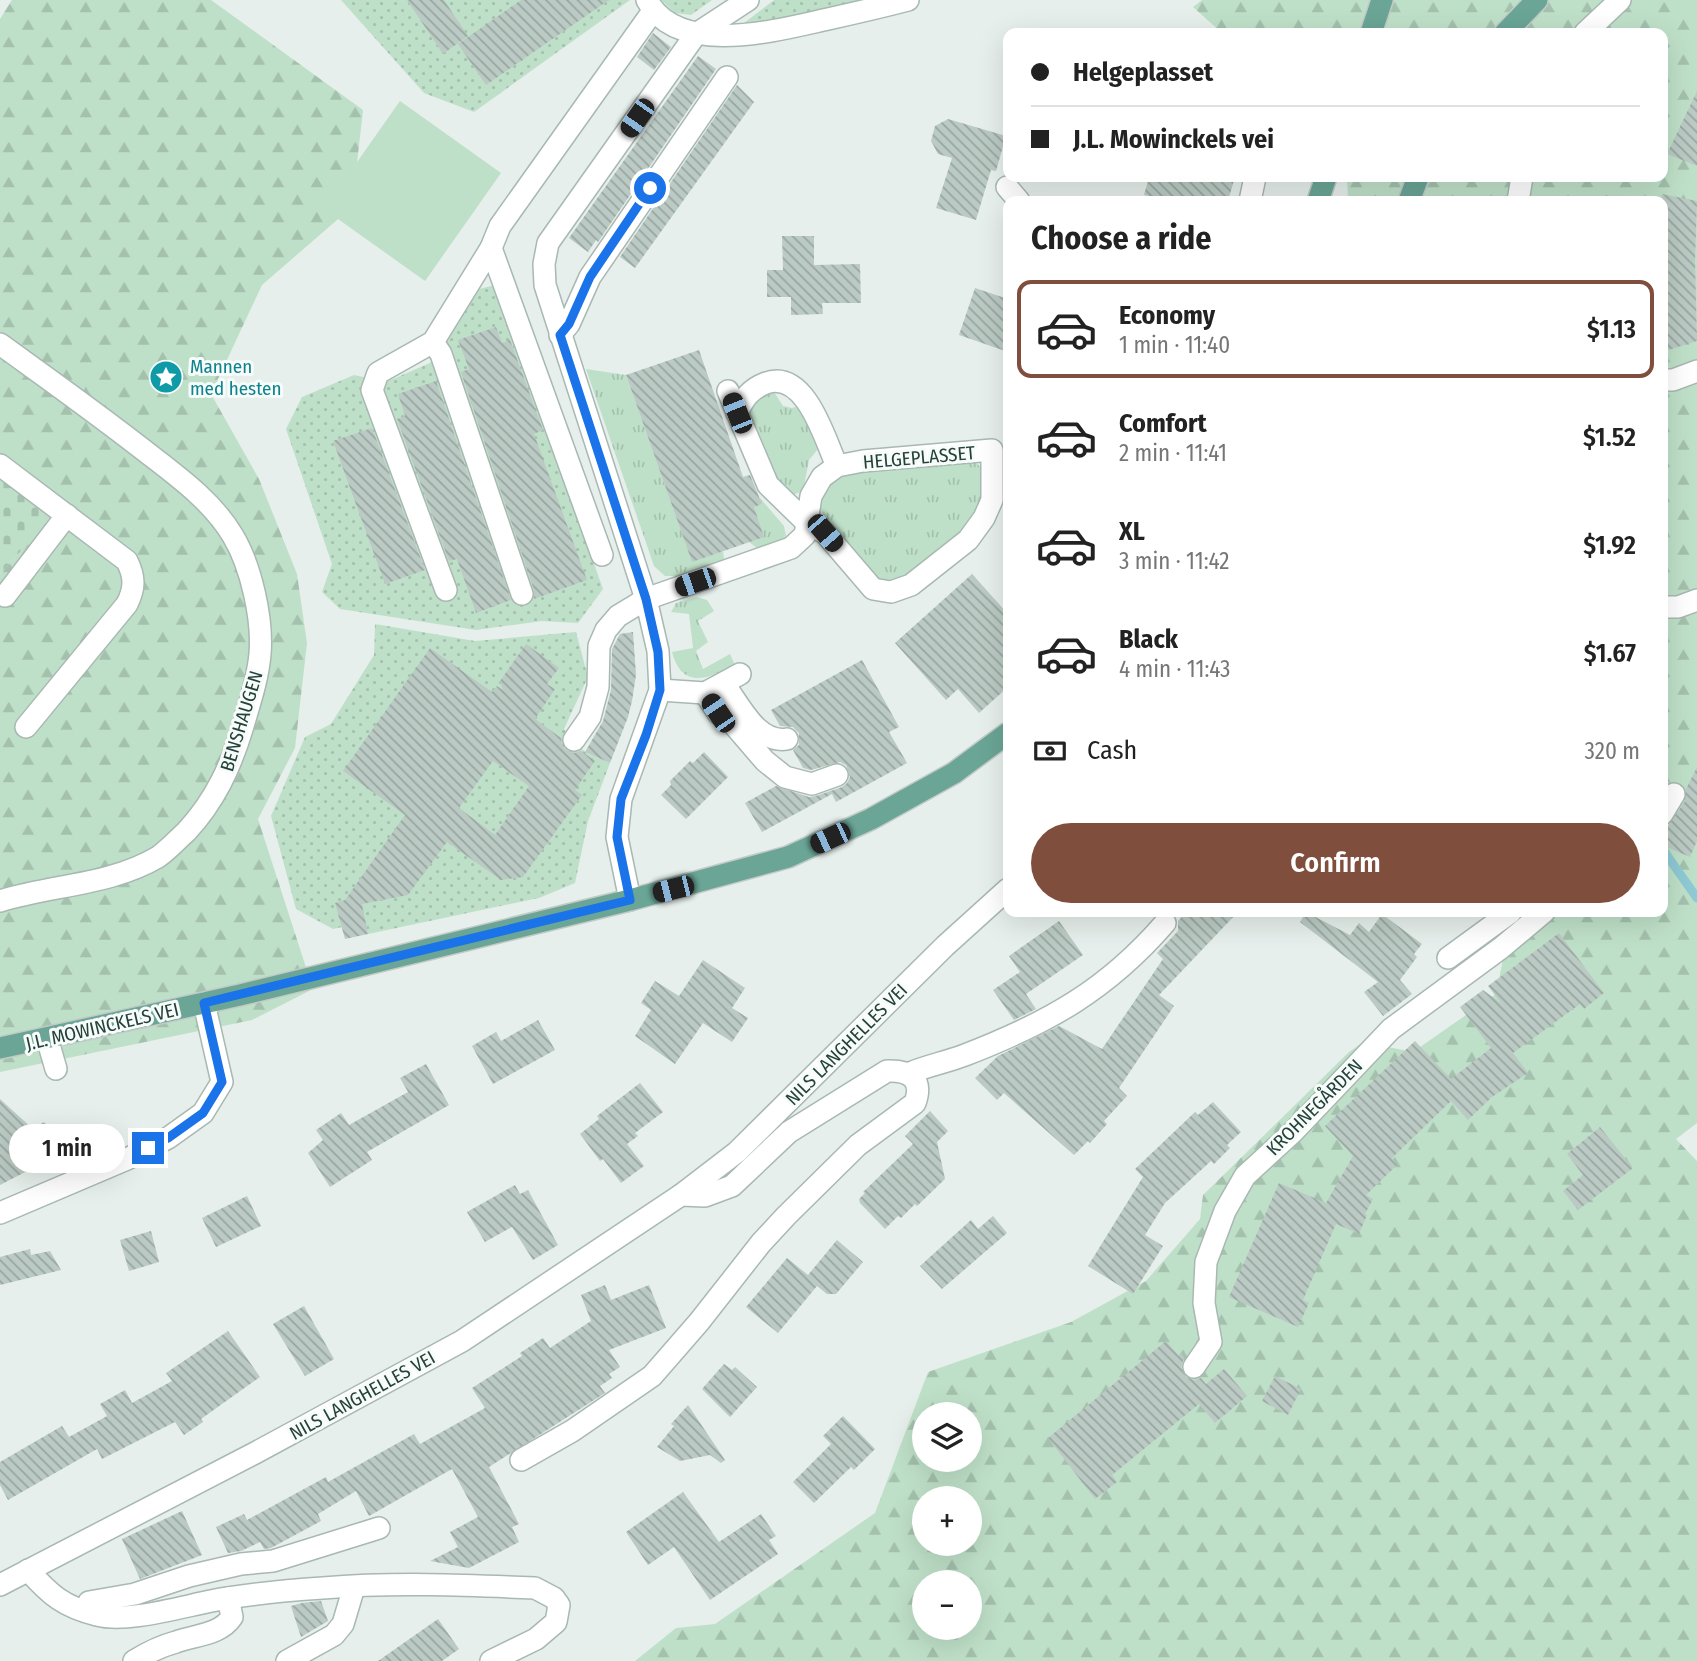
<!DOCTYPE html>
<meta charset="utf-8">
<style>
:root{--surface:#fff;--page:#f6f6f6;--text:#222;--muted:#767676;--line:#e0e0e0;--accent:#804e3d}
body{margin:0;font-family:"Fira Sans Condensed",sans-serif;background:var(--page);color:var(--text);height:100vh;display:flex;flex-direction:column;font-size:26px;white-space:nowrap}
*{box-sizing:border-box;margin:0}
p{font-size:23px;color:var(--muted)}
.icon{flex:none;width:38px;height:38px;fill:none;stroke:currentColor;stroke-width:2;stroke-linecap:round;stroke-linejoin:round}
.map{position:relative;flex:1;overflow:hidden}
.panel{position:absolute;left:1003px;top:196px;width:665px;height:721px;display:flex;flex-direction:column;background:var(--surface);border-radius:14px;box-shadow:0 7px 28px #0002}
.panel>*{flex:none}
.top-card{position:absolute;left:1003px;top:28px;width:665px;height:154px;border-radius:14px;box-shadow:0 7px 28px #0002;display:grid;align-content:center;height:154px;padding:0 28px;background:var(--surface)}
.tools{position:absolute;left:912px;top:1402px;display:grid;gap:14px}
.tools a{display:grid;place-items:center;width:70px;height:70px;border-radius:50%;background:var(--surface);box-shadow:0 7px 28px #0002;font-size:35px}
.end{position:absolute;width:32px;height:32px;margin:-16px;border:9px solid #1a73e8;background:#fff;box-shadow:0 0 0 4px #fff}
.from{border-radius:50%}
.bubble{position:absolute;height:49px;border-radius:24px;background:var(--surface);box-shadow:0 7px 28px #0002;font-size:23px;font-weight:600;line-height:49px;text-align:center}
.car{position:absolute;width:21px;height:42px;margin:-21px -10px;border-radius:9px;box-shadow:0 0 5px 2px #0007;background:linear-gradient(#222 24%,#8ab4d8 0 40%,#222 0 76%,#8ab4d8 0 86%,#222 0)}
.top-card b{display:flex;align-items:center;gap:24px;height:66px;font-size:26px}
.top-card b+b{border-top:2px solid var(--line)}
.top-card i{width:18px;height:18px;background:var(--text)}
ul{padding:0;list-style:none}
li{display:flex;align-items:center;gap:21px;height:98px;margin:0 14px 10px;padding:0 14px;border:4px solid transparent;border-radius:14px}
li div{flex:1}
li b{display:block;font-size:26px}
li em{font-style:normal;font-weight:600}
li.active{border-color:var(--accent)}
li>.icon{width:63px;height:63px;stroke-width:1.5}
h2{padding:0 28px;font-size:32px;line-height:84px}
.pay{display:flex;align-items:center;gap:18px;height:77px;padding:0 28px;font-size:26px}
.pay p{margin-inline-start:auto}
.cta{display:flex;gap:14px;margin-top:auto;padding:14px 28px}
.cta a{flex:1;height:80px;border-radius:42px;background:var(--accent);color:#fff;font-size:28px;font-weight:600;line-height:80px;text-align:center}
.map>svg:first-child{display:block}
.grass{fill:url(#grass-tufts)}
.forest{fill:url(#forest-firs);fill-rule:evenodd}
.cemetery{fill:url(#cemetery-stones)}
.garden{fill:url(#garden-dots)}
.pitch{fill:#bfe0c8}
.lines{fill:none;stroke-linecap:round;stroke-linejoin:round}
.stream{stroke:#8ec9d4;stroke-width:9}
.building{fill:url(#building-back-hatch);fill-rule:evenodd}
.minor-casing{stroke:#a8b8b2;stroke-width:24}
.major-casing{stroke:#c2cac8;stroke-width:24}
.minor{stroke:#fff;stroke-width:21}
.major{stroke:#6aa596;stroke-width:21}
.route{stroke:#1a73e8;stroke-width:9}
.labels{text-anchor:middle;stroke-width:6;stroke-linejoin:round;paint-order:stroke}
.culture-label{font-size:19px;fill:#0d838f;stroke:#f7fbf9;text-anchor:start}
.street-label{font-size:19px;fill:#24423a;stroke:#f7fbf9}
</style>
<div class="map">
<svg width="1697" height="1661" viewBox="0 0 1697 1661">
<defs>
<pattern id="grass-tufts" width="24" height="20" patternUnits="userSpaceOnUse" patternTransform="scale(1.75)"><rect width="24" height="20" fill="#bfe0c8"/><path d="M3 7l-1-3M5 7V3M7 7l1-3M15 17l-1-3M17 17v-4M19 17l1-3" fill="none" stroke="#a4c1ad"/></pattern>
<pattern id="forest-firs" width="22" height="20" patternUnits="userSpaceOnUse" patternTransform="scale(1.75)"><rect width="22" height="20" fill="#bfe0c8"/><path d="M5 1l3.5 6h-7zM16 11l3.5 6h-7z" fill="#a4c1ad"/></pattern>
<pattern id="cemetery-stones" width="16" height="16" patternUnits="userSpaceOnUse" patternTransform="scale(1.75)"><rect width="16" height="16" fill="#bfe0c8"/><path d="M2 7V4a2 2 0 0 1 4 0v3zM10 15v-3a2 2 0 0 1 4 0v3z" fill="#a4c1ad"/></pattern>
<pattern id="garden-dots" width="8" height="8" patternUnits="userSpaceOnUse" patternTransform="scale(1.75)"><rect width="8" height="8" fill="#bfe0c8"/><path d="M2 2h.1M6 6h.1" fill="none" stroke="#a4c1ad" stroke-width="1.8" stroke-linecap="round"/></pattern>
<pattern id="building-back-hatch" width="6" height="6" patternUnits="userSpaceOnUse" patternTransform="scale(1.75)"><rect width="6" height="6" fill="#bbcac4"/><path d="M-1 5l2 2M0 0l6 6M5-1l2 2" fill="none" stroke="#98a6a0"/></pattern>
</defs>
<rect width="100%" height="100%" fill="#e6efeb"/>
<g class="grass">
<polygon points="586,369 626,375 692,561 723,551 724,559 717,567 680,576 665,576 654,566"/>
<polygon points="771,387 783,406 792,408 803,405 823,443 809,460 803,491 793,495 784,489 772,469 763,461 746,405"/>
<path d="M970 461 978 464 983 472V489L972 524 906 577 888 584C882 581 875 577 870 572 860 562 822 519 820 507 818 492 833 480 843 471Z"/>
<path d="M760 498 784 526 786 536C777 545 770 548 757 548L749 542 753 507 762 504Z"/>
<path d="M697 597 707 600 714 611 698 621 708 642 696 651 703 669 730 654 735 665C709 679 682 690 672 652L693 648 689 614 671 612 676 603Z"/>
</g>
<g class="forest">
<polygon points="12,0 211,0 363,110 352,207 262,285 211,394 259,479 297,574 307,643 295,748 258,819 313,989 252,1020 0,1072 0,574 19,553 0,466 0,19"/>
<path d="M1202 0H1697V1123L1676 1139 1697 1161V1661H635L676 1628 715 1624 875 1513 928 1372 1071 1322 1146 1281 1200 1219 1203 1195 1349 1052 1363 1042 1413 1052 1496 994 1506 944 1541 912H1662V799L1668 794 1662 735V201H1348L1347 177H1662V33H1222L1193 7ZM924 1414H970V1460H924ZM924 1498H970V1544H924ZM924 1582H970V1628H924Z"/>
</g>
<polygon class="cemetery" points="0,466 47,506 19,553 0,574"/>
<g class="garden">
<polygon points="341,0 630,0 474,112 424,93"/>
<polygon points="661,0 712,0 691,15 675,13"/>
<polygon points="774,0 862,0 736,29"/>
<polygon points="495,285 603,589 578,623 542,621 476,630 340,609 322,592 332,564 286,429 302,397 354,375 386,382 430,363 479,289"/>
<polygon points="375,624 475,641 576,632 588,677 564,729 585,752 610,763 588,821 575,883 539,898 368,934 365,922 333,929 296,909 271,816 305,737 331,724 374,655"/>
</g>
<polygon class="pitch" points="400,101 501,173 425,281 324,209"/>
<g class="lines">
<polyline class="stream" points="1666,854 1697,898"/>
</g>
<g class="building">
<polygon points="407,0 444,0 468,36 443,54"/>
<polygon points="521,0 609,0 486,85 458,44"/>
<polygon points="653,33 671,47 654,70 637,57"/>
<polygon points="698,56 716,69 598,242 596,240 588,252 569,238"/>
<polygon points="737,85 754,102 635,268 620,257"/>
<polygon points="1697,91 1697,166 1667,154"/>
<polygon points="948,119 1006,136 996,171 991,170 976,220 936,208 952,158 938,154 931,141 935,126"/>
<polygon points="1149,177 1235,177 1228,201 1147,201 1149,196 1144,195"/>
<polygon points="1662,194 1697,201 1695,261 1697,341 1662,352"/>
<polygon points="782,236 814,236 814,265 860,264 861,303 822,303 823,314 791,315 791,297 767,297 767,270 783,270"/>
<polygon points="975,288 1008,299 1008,352 959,335"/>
<polygon points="496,327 502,343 510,340 543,430 534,434 587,580 534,599 534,590 461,372 469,369 458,340"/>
<polygon points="699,350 743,477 750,475 762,504 754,507 764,537 692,562 626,375"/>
<polygon points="436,381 511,600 476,613 457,559 449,561 397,419 405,416 398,394"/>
<polygon points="372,428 425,570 385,584 333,441"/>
<polygon points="972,574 1008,614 1008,687 979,713 958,689 946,700 895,643"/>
<polygon points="633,632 636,675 632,701 628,717 610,763 585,752 603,721 611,690 612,649 620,634"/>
<path d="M526 644 559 668 547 684 555 689 535 719 561 738 562 745 566 750 574 753 581 751 595 761 575 790 582 795 523 877 501 880 447 842 408 895 362 904 368 934 345 939 335 903 345 900 405 815 343 771 430 648 492 692 497 686 503 690 500 681ZM493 761 529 786 495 835 459 808Z"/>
<polygon points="862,660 899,727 889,732 907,763 836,802 832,794 762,832 745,803 776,786 809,797 816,796 842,787 847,783 850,777 846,765 840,762 811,770 803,768 793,750 799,745 799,733 793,727 780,726 771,710"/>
<polygon points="704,752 728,777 686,819 661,795 671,785 670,781 690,761 693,763"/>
<polygon points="1697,767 1697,841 1690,857 1662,845 1662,835 1685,801 1686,789"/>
<polygon points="1186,912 1238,912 1159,995 1174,1006 1119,1088 1127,1096 1104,1121 1107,1124 1090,1143 1088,1141 1074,1155 1004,1093 997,1100 975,1078 998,1056 1059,1026 1102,1049 1163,959 1157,953 1178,931 1178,921"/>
<polygon points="1306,912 1350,935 1359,923 1369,932 1382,914 1422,944 1414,954 1417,957 1400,980 1412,994 1383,1016 1364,992 1378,982 1300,922"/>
<polygon points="1059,921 1083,955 1026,994 1036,1009 1014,1020 993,990 1020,972 1009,956"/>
<polygon points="1559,933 1604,993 1584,1009 1580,1004 1513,1053 1528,1073 1492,1097 1468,1120 1451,1101 1392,1158 1397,1165 1366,1195 1373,1199 1365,1214 1367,1215 1359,1234 1336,1224 1303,1300 1309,1303 1298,1327 1229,1297 1279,1183 1326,1203 1353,1156 1325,1126 1415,1041 1451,1079 1491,1048 1460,1007 1483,990 1501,1003 1488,986"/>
<polygon points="703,960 745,988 732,1008 748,1018 732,1042 703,1023 675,1064 635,1036 651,1010 641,1003 655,981 679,996"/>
<polygon points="538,1020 555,1050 493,1084 472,1046 496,1032 501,1041"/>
<polygon points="426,1064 449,1105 367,1152 372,1160 330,1187 308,1153 323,1140 316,1130 341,1113 349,1125 408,1092 400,1078"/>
<polygon points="640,1083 663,1112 635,1133 638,1136 627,1144 644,1166 621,1183 603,1159 600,1161 580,1134 599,1119 597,1116"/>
<polygon points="0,1099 33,1129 44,1122 72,1148 0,1185"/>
<polygon points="1213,1102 1241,1132 1227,1145 1230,1148 1214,1164 1211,1161 1165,1203 1145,1235 1163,1246 1133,1294 1088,1266 1143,1177 1135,1169 1195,1112 1198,1115"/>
<polygon points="930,1111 948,1131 937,1142 945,1179 917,1206 915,1204 901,1218 898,1216 885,1229 860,1203 859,1199 865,1193 863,1192 913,1144 905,1136"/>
<polygon points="1600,1127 1633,1168 1578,1210 1563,1191 1583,1175 1567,1154"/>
<polygon points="515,1185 520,1194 528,1190 558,1245 533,1260 512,1227 485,1242 467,1212"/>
<polygon points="247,1196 261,1226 216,1247 202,1218"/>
<polygon points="993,1216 1007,1233 942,1289 920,1266 971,1220 978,1229"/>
<polygon points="151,1231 159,1262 129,1271 120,1240"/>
<polygon points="837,1240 863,1262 836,1294 827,1294 817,1286 778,1333 746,1307 787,1258 808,1275"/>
<polygon points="30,1249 31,1255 50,1251 61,1270 0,1285 0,1257"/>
<polygon points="605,1285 611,1300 649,1285 666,1328 609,1350 620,1367 609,1374 612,1378 600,1386 605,1393 489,1467 519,1524 512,1527 519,1542 469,1568 430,1561 458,1547 450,1532 478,1517 452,1469 369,1516 356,1491 318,1514 321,1521 271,1548 264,1549 260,1542 241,1551 228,1553 216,1527 244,1514 247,1520 326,1477 328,1482 414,1434 420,1444 485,1408 472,1388 522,1356 520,1353 543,1338 550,1348 591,1321 581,1295"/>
<polygon points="304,1306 334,1359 305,1376 273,1324"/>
<polygon points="228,1331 260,1377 201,1419 203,1422 184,1435 175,1422 102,1459 97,1449 8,1500 0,1485 0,1462 62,1426 69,1437 107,1416 100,1404 125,1390 132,1403 172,1381 166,1373"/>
<polygon points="1166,1341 1179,1356 1182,1354 1184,1358 1181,1367 1186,1377 1194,1380 1201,1378 1206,1384 1224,1369 1247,1396 1215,1423 1199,1404 1112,1475 1117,1482 1095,1499 1048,1438"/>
<polygon points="724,1364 732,1370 735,1367 757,1387 730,1417 702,1389"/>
<polygon points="1275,1376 1301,1389 1288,1415 1262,1401"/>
<polygon points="688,1405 725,1460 721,1463 710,1455 680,1461 657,1447 674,1426 671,1424"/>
<polygon points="843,1416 875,1449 854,1470 851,1467 814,1503 793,1482 831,1444 823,1436"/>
<polygon points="683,1492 719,1542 761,1514 776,1536 769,1540 778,1554 710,1600 674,1547 648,1565 626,1532"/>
<polygon points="182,1511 202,1555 140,1579 122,1539"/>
<polygon points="321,1601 328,1621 301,1637 291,1606 302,1603"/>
<polygon points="438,1619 459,1649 442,1661 378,1661"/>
</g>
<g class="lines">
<defs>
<g id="minor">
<path d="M647 0C678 58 778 30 828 19 855 13 881 7 908 0"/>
<polyline points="1585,33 1620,0"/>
<polyline points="1007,187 1019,201"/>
<polyline points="1250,201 1255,177"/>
<polyline points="1518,201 1522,177"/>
<polyline points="491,248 602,555"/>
<polyline points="560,335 569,324 590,277 727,77"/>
<polyline points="433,342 441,354 522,594"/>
<path d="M0 344C47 378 95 412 141 448 173 473 212 500 233 536 251 566 263 619 260 654 258 678 250 702 243 726 231 766 215 801 186 832 177 840 168 850 158 857 111 885 51 885 0 901"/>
<polyline points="1662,380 1673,380 1697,371"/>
<path d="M737 413C744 398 750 389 766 383 806 369 825 440 837 466"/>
<path d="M0 465 127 561C135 577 135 588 127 604L26 727"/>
<polyline points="446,590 372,390 378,373 433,342 491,248 500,226 653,11"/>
<polyline points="5,596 67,515"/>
<polyline points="1662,607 1678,607 1697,600"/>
<path d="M724 684C740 705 757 744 787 739"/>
<polyline points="660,690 705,693 740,674"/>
<polyline points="705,693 718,713 734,725 765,761 785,777 812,784 837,775"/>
<polyline points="574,740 590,717 598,687 599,646 606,630 618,616 646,599 791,548 805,535 811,496 822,477 837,466 863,461 992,450 992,500 984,518 968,540 911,585 891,592 873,589 825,533 807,523 768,485 728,391"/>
<polyline points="1662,814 1674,794"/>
<polyline points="630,900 617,837 621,799 660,690 658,651 646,599 545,285 544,264 548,243 696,34 748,0"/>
<polyline points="1448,958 1511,912"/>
<polyline points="47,1038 56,1069"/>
<path d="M910 1073C926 1066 947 1062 965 1055 1048 1023 1107 990 1165 923"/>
<polyline points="0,1213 127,1159 168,1138 203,1113 222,1082 204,1003"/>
<polyline points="1194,1367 1211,1342 1204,1303 1206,1262 1225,1211 1245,1176 1293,1132 1391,1029 1501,948 1544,912"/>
<path d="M521 1460 572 1431 652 1376 699 1322 761 1243 786 1216 858 1145 915 1103C924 1078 908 1070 887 1071L789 1132 732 1186 705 1196 681 1195"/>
<path d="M28 1570C50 1595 64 1607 97 1615 131 1624 192 1603 228 1598 259 1593 292 1590 323 1588 393 1582 465 1585 535 1588L554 1598 559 1605 556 1622 536 1639 491 1661"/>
<polyline points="0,1585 255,1453 462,1341 681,1195 737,1152 945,946 1008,889"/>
<polyline points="85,1611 89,1602 135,1594 189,1576 241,1564 273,1561 379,1528"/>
<path d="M134 1661C147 1653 161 1646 176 1642 195 1635 220 1635 232 1617L228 1598"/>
<polyline points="287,1661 334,1635 343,1624 354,1587"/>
</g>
<g id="major">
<polyline points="1371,33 1382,0"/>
<polyline points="1505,33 1537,0"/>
<polyline points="1318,201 1326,177"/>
<polyline points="1409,201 1418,177"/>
<polyline points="0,1048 240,995 630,900 788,857 871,819 954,773 1008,733"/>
</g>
</defs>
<use href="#minor" class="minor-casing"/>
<use href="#major" class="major-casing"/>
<use href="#minor" class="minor"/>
<use href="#major" class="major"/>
</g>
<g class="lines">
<polyline class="route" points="148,1148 168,1138 203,1113 222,1082 204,1003 630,900 617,837 621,799 646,735 660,690 658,652 646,599 560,335 569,324 590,277 650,188"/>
</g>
<defs>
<symbol id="sight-disc" viewBox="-11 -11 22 22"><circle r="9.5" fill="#0f9aa8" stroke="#f7fbf9"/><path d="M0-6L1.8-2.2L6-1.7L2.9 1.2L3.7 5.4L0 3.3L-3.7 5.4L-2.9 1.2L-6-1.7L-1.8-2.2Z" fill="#fff"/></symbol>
</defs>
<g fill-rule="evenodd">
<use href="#sight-disc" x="147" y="358" width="38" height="38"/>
</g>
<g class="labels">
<g class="culture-label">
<text x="190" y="373">Mannen<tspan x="190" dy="22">med hesten</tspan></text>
</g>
<g class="street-label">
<text transform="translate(919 457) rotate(-5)" y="7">HELGEPLASSET</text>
<text transform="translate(241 721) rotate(-73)" y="7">BENSHAUGEN</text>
<text transform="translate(102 1026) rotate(-13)" y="7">J.L. MOWINCKELS VEI</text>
<text transform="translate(846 1044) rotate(-45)" y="7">NILS LANGHELLES VEI</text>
<text transform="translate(1314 1107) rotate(-45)" y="7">KROHNEGÅRDEN</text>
<text transform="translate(362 1395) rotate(-29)" y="7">NILS LANGHELLES VEI</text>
</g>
</g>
</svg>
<div class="tools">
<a><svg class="icon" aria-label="layers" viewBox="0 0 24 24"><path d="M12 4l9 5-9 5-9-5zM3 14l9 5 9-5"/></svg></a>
<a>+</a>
<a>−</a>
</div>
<i class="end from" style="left:650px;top:188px"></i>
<i class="end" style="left:148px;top:1148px"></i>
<div class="bubble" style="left:9px;top:1124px;width:116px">1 min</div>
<i class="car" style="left:637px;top:118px;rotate:215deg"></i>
<i class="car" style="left:737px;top:413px;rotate:338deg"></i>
<i class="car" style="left:825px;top:533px;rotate:139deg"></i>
<i class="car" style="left:695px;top:582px;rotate:251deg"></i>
<i class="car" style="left:718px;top:713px;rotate:326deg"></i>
<i class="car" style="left:830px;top:838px;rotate:245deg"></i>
<i class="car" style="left:673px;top:889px;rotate:256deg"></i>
<div class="top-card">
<b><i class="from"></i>Helgeplasset</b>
<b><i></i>J.L. Mowinckels vei</b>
</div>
<section class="panel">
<h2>Choose a ride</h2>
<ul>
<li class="active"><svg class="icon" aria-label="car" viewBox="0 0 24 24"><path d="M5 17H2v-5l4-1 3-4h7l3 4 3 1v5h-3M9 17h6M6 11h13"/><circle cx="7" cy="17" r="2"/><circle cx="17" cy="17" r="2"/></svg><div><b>Economy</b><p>1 min · 11:40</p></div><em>$1.13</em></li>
<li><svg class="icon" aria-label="car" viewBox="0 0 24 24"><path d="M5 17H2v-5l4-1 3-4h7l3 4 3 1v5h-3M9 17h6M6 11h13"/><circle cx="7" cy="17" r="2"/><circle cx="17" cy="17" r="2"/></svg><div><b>Comfort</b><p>2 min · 11:41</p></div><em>$1.52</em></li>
<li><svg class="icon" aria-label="car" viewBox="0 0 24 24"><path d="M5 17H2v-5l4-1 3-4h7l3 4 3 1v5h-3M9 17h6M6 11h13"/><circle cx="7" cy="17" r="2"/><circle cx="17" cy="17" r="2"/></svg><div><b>XL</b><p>3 min · 11:42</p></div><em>$1.92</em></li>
<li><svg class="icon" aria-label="car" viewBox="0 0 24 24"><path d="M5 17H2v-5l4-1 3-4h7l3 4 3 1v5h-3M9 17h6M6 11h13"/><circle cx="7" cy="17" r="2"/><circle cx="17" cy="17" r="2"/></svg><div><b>Black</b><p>4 min · 11:43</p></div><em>$1.67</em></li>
</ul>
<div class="pay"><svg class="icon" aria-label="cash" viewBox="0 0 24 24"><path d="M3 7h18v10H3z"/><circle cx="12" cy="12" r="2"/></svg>Cash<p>320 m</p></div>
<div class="cta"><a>Confirm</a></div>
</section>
</div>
